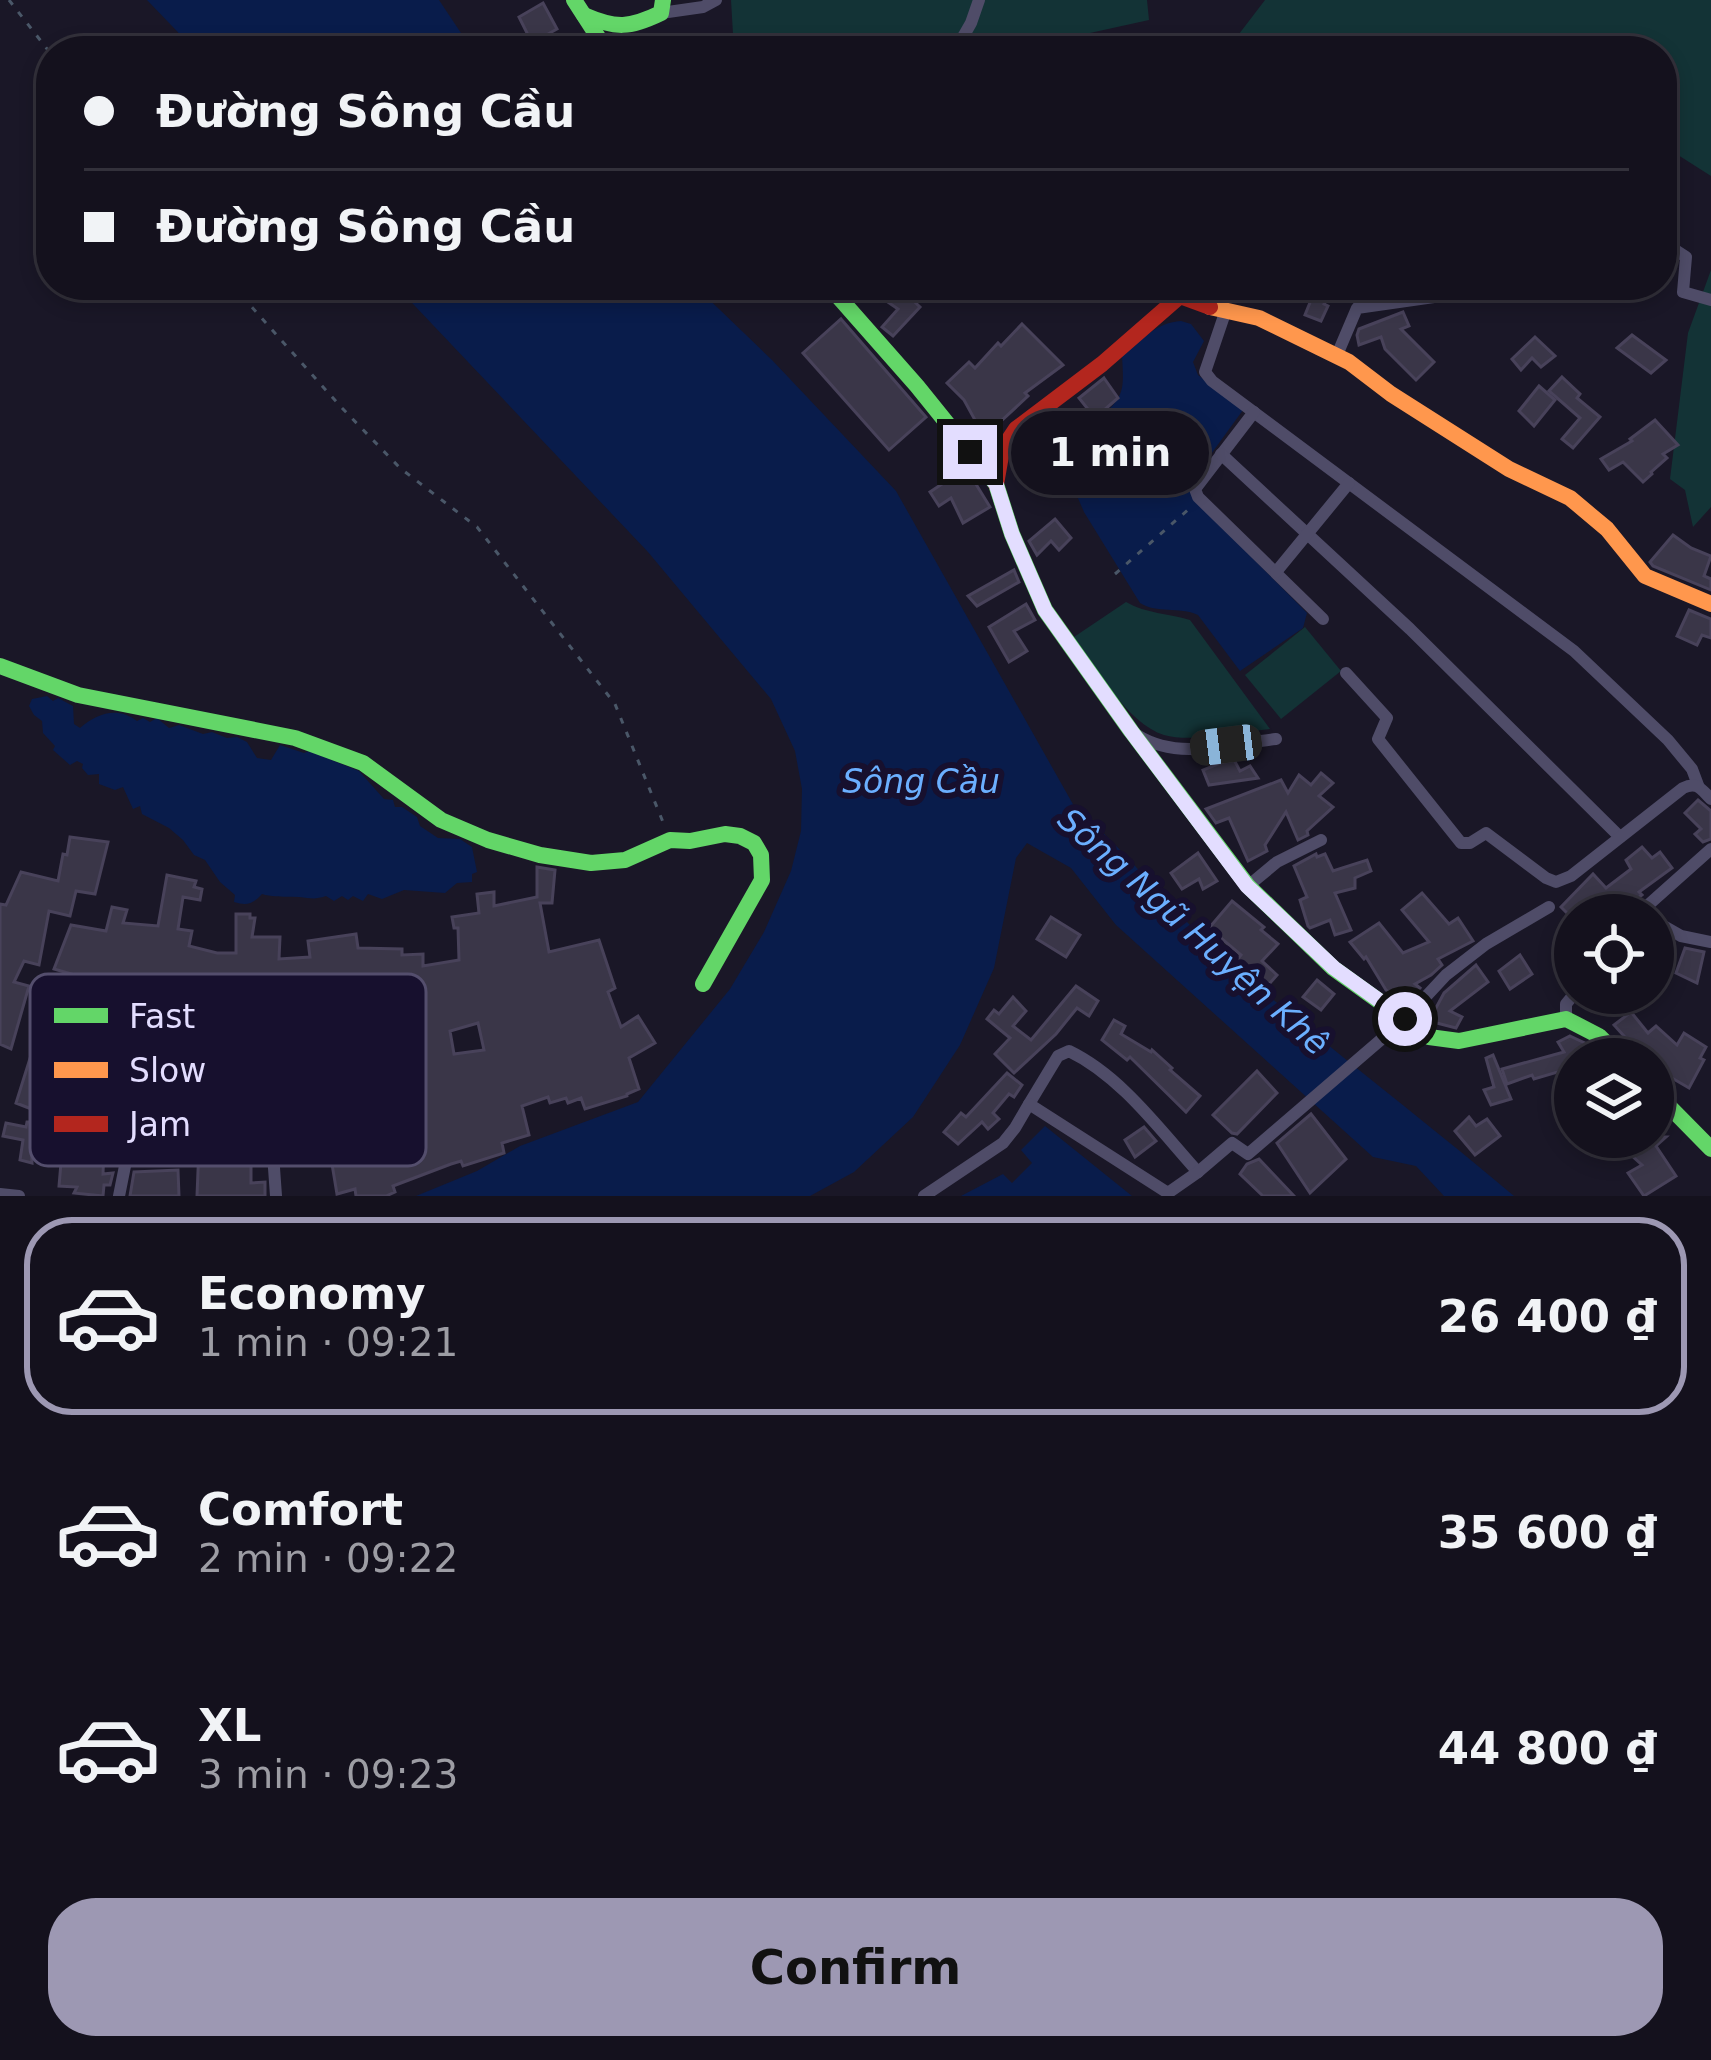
<!DOCTYPE html>
<meta charset="utf-8">
<style>
:root{--surface:#14111d;--page:#1d1a26;--text:#f1f3f6;--muted:#9d9da4;--line:#33313b;--accent:#9d98b3}
body{margin:0;font-family:"DejaVu Sans",sans-serif;background:var(--page);color:var(--text);height:100vh;display:flex;flex-direction:column;font-size:45px;white-space:nowrap}
*{box-sizing:border-box;margin:0}
p{font-size:39px;color:var(--muted)}
.icon{flex:none;width:66px;height:66px;fill:none;stroke:currentColor;stroke-width:2;stroke-linecap:round;stroke-linejoin:round}
.map{position:relative;height:1196px;overflow:hidden}
.side{display:flex;flex-direction:column;background:var(--surface);flex:1}
.side>*{flex:none}
.top-card{position:absolute;left:36px;top:36px;width:1641px;height:264px;border-radius:48px;box-shadow:0 6px 18px #0003,0 0 0 3px var(--line);display:grid;align-content:center;height:264px;padding:0 48px;background:var(--surface)}
.fabs{position:absolute;left:1554px;top:894px;display:grid;gap:24px}
.fabs a{display:grid;place-items:center;width:120px;height:120px;border-radius:50%;background:var(--surface);box-shadow:0 6px 18px #0003,0 0 0 3px var(--line);font-size:60px}
.end{position:absolute;width:54px;height:54px;margin:-27px;border:15px solid #e3ddff;background:#111;box-shadow:0 0 0 6px #111}
.from{border-radius:50%}
.bubble{position:absolute;height:84px;border-radius:42px;background:var(--surface);box-shadow:0 6px 18px #0003,0 0 0 3px var(--line);font-size:39px;font-weight:800;line-height:84px;text-align:center}
.car{position:absolute;width:36px;height:72px;margin:-36px -18px;border-radius:15px;box-shadow:0 0 9px 3px #0007;background:linear-gradient(#222 24%,#8ab4d8 0 40%,#222 0 76%,#8ab4d8 0 86%,#222 0)}
.top-card b{display:flex;align-items:center;gap:42px;height:114px;font-size:45px}
.top-card b+b{border-top:3px solid var(--line)}
.top-card i{width:30px;height:30px;background:var(--text)}
ul{padding:21px 0 0;list-style:none}
li{display:flex;align-items:center;gap:36px;height:198px;margin:0 24px 18px;padding:0 24px;border:6px solid transparent;border-radius:48px}
li div{flex:1}
li b{display:block;font-size:45px}
li em{font-style:normal;font-weight:800}
li.selected{border-color:var(--accent)}
li>.icon{width:108px;height:108px;stroke-width:1.5}
.action{display:flex;gap:24px;margin-top:auto;padding:24px 48px}
.action a{flex:1;height:138px;border-radius:48px;background:var(--accent);color:#111;font-size:48px;font-weight:800;line-height:138px;text-align:center}
.map>svg:first-child{display:block}
.green{fill:#133336}
.water{fill:#091c4b}
.building{fill:#3a3648;stroke:#48425a;stroke-width:3;fill-rule:evenodd}
.lines{fill:none;stroke-linecap:round;stroke-linejoin:round}
.path{stroke:#4a5768;stroke-width:3;stroke-dasharray:6 9;stroke-linecap:butt}
.street{stroke:#4f4c68;stroke-width:12}
.fast{stroke:#63d668;stroke-width:16}
.slow{stroke:#ff974d;stroke-width:16}
.jam{stroke:#b3261e;stroke-width:16}
.route{stroke:#e3ddff;stroke-width:15}
.labels{text-anchor:middle;stroke-width:12;stroke-linejoin:round;paint-order:stroke}
.water-label{font-size:33px;font-style:italic;fill:#6bafff;stroke:#17102e}
.key{fill:#17102e;stroke:#544e6d;stroke-width:3}
.key-label{font-size:33px;fill:#e3ddff}
</style>
<div class="map">
<svg width="1711" height="1196" viewBox="0 0 1711 1196">
<rect width="100%" height="100%" fill="#1a1727"/>
<g class="green">
<polygon points="731,0 1147,0 1149,20 1049,42 954,47 950,51 865,51 856,44 839,51 734,51"/>
<polygon points="1265,0 1711,0 1711,176 1678,155 1662,177 1662,51 1226,51"/>
<polygon points="1711,270 1711,507 1693,527 1685,490 1670,479 1688,333"/>
<path d="M1126 602C1147 614 1168 613 1190 620L1270 729C1242 732 1191 743 1164 735 1128 724 1095 667 1074 637Z"/>
<polygon points="1305,627 1341,671 1281,719 1245,675"/>
</g>
<g class="water">
<polygon points="147,0 439,0 473,51 196,51"/>
<path d="M345 285H694L772 360 896 491 1074 806C1126 850 1166 905 1216 950 1312 1036 1416 1113 1514 1196H1444L1416 1166 1373 1157 1116 925 1071 868 1027 843 1016 858 994 968 960 1045 913 1117 854 1172 810 1196H416L477 1171 520 1146 638 1102 730 989 764 932 791 871 801 831 802 789 795 751 771 699 648 552 396 286Z"/>
<path d="M1181 321 1191 324 1204 341 1193 362 1198 375 1243 410 1190 483 1193 498 1307 613 1303 628 1240 671 1198 615C1179 606 1157 614 1140 603L1084 512 1049 432 1072 411 1098 419C1125 397 1124 390 1122 356 1140 341 1157 322 1181 321Z"/>
<path d="M47 696 53 701 58 698 73 706 74 724 80 728C97 713 118 706 137 721L143 718 150 722 157 718 169 728 179 725 203 734 212 732 227 738 237 737 247 742 257 758 271 760 280 745 304 753 309 751 359 771 384 799 393 800 395 807H402L417 817 420 826 438 838 460 839 472 847 477 872 472 874V882L457 883 445 893 404 890 382 899 368 894 363 901 353 896 348 900 342 896 334 901 326 896C314 900 311 898 299 897 286 896 276 898 262 894 253 904 247 906 234 902L235 895 220 882 205 860 194 855 183 840 169 828 142 814 140 806 133 809 123 787 115 790 99 784V774L88 775 82 768 83 764 77 761 70 765 53 750 55 746 43 733 42 721 34 715 29 706 32 699Z"/>
<polygon points="1045,1126 1132,1196 961,1196 1003,1174 1012,1183 1032,1163 1021,1150"/>
</g>
<g class="building">
<polygon points="543,3 557,29 532,43 519,17"/>
<polygon points="863,285 897,285 920,307 893,336 882,327 898,309"/>
<polygon points="1291,285 1333,285 1324,304 1328,306 1321,321 1305,315 1313,295"/>
<polygon points="1403,312 1409,326 1401,329 1434,362 1416,380 1385,349 1381,337 1359,345 1357,335 1359,329"/>
<polygon points="841,319 926,417 889,450 803,353"/>
<polygon points="1022,324 1063,365 1025,393 1028,396 998,424 1001,428 994,438 986,430 976,438 966,427 975,420 964,400 947,383 969,362 975,368 998,343 1001,346"/>
<polygon points="1632,335 1666,360 1651,373 1617,348"/>
<polygon points="1535,337 1555,356 1541,367 1532,358 1521,370 1512,359"/>
<polygon points="1562,377 1580,394 1577,398 1600,417 1573,448 1562,439 1580,418 1549,391"/>
<polygon points="1104,378 1118,398 1095,418 1079,398"/>
<polygon points="1539,386 1555,400 1534,426 1519,411"/>
<polygon points="1655,420 1678,445 1663,454 1667,458 1651,472 1652,474 1643,482 1623,462 1609,470 1601,459 1632,441 1630,439"/>
<polygon points="966,468 990,507 963,523 951,498 939,506 930,492"/>
<polygon points="1055,519 1071,538 1059,550 1051,541 1037,555 1029,541"/>
<polygon points="1673,535 1691,548 1711,556 1704,576 1711,579 1711,590 1653,566 1650,562"/>
<polygon points="1014,570 1019,582 977,606 968,596"/>
<polygon points="1026,604 1035,620 1014,631 1027,651 1009,662 989,627"/>
<polygon points="1689,610 1711,619 1711,638 1702,635 1697,645 1677,636"/>
<polygon points="1232,756 1240,771 1250,766 1258,778 1209,785 1203,770 1223,762 1222,757"/>
<polygon points="1321,773 1333,783 1319,796 1333,807 1307,831 1308,835 1298,840 1286,812 1265,845 1267,851 1248,861 1229,818 1216,823 1206,809 1281,780 1288,793 1299,775 1311,785"/>
<polygon points="1698,800 1711,811 1711,839 1703,842 1695,834 1701,829 1685,813"/>
<polygon points="70,837 108,842 95,894 76,891 70,916 49,911 39,965 24,961 14,982 29,986 11,1049 0,1044 0,904 6,905 21,872 58,881 63,854 67,855"/>
<polygon points="1642,847 1652,858 1660,852 1672,868 1639,892 1642,895 1626,908 1627,915 1569,915 1561,907 1593,874 1606,888 1631,869 1626,860"/>
<polygon points="1198,853 1217,881 1203,889 1199,879 1182,889 1171,873"/>
<polygon points="1316,854 1317,857 1325,854 1333,871 1367,860 1371,871 1355,878 1355,888 1335,893 1351,930 1335,935 1330,920 1310,928 1308,926 1300,900 1307,897 1294,866"/>
<path d="M537 867 555 870 552 903H540L549 952 599 940 615 988 608 992 621 1027 638 1016 655 1043 629 1058 639 1089 627 1094V1096L585 1109 581 1098 568 1103 566 1098 550 1103 548 1097 522 1106 529 1135 502 1143 504 1153 463 1166 461 1161 451 1164 393 1186 395 1192 386 1196H356L355 1189 337 1194 332 1164 301 1163 302 1146H309L310 1130H319L316 1099 339 1096 341 1107 363 1104 362 1078 354 1079 353 1063 312 1066 308 1038H298L296 1107H280L275 1040 271 1033 263 1032 256 1036 255 1043 258 1096H227L183 1103 167 1102V1099L132 1096 126 1109 117 1150 104 1147 103 1174 113 1173 110 1185H104L103 1196 74 1193 77 1187 59 1186 61 1163 72 1164 75 1139 80 1140 83 1129 16 1103 43 1017 67 1021 73 997 119 1008 118 1014 211 1012V998L116 990V987L54 969 71 925 106 931 112 907 127 910 123 923 158 926 167 875 196 881 194 887 202 889 200 900 183 897 178 929 192 931 189 946 217 953H236V914H250V918H255L252 937H280L279 959 310 957 308 941 356 934 358 948 402 949V955L423 954V966L459 960 458 928H454L452 917 479 913 477 894 494 892V906L537 897ZM478 1023 484 1050 454 1054 450 1031Z"/>
<polygon points="1422,893 1449,924 1458,918 1473,941 1438,959 1442,965 1431,975 1415,984 1420,988 1411,998 1404,990 1393,995 1386,990 1366,957 1364,959 1350,942 1379,923 1403,953 1429,942 1402,910"/>
<polygon points="1232,901 1264,927 1261,930 1278,944 1262,961 1277,975 1263,991 1236,961 1241,955 1209,928"/>
<polygon points="1051,917 1080,935 1066,957 1037,939"/>
<polygon points="1685,948 1704,952 1697,983 1676,973"/>
<polygon points="1520,955 1532,974 1510,989 1499,971"/>
<polygon points="1476,965 1488,982 1450,1011 1462,1017 1456,1028 1429,1021 1444,993"/>
<polygon points="1317,980 1334,994 1321,1010 1303,997"/>
<polygon points="1076,986 1098,1001 1089,1016 1077,1008 1056,1034 1014,1073 995,1054 1010,1038 987,1019 994,1010 999,1014 1013,997 1026,1011 1013,1026 1031,1040"/>
<polygon points="1631,1012 1648,1033 1656,1026 1677,1045 1684,1033 1706,1047 1700,1058 1704,1060 1689,1088 1653,1067 1653,1059 1643,1059 1631,1048 1633,1046 1614,1025"/>
<polygon points="1114,1020 1125,1026 1121,1034 1151,1052 1152,1050 1172,1068 1170,1070 1200,1096 1186,1112 1130,1057 1127,1060 1102,1040"/>
<polygon points="1570,1036 1591,1046 1599,1059 1575,1059 1575,1067 1534,1079 1532,1075 1507,1084 1502,1069 1564,1052 1558,1042"/>
<polygon points="1493,1055 1511,1099 1491,1105 1484,1090 1494,1087 1486,1058"/>
<polygon points="1257,1071 1277,1093 1237,1134 1232,1133 1213,1115"/>
<polygon points="1007,1073 1022,1085 1014,1097 1009,1094 993,1113 999,1119 988,1129 982,1122 958,1144 944,1132 961,1113 966,1117"/>
<polygon points="1311,1114 1346,1159 1310,1193 1277,1143"/>
<polygon points="229,1117 260,1117 262,1148 251,1148 251,1183 265,1182 265,1196 197,1196 200,1122"/>
<polygon points="1469,1117 1476,1126 1487,1119 1500,1136 1475,1155 1455,1131"/>
<polygon points="27,1122 30,1122 32,1163 20,1160 23,1140 3,1136 6,1123 26,1127"/>
<polygon points="1144,1127 1156,1141 1135,1157 1125,1140"/>
<polygon points="1611,1137 1666,1137 1656,1146 1676,1176 1644,1196 1628,1173 1642,1165"/>
<polygon points="1259,1159 1294,1196 1263,1196 1240,1174 1247,1164"/>
<polygon points="178,1170 179,1196 130,1196 134,1172"/>
</g>
<g class="lines">
<g class="path">
<polyline points="9,0 51,54"/>
<polyline points="232,285 341,407 400,468 477,527 615,704 665,827"/>
<polyline points="1115,574 1190,508"/>
</g>
<g class="street">
<polyline points="661,13 703,7 716,0"/>
<polyline points="955,51 971,23 979,0"/>
<polyline points="1666,244 1686,257 1683,292 1711,300"/>
<polyline points="1226,310 1205,372 1212,381 1574,651 1668,740 1692,769 1698,785"/>
<polyline points="1337,355 1357,308 1455,294 1454,285"/>
<polyline points="1254,412 1195,489 1198,497 1323,619"/>
<polyline points="1221,454 1410,629 1620,837"/>
<polyline points="1276,572 1349,483"/>
<path d="M1346 673 1387 718 1378 739 1461 843H1470L1486 833 1546 878 1556 882 1571 876 1683 788C1697 781 1701 789 1711 799"/>
<path d="M1137 735C1178 761 1230 744 1276 739"/>
<polyline points="1248,886 1277,862 1321,840"/>
<polyline points="1637,915 1711,849"/>
<polyline points="1653,920 1681,936 1711,942"/>
<polyline points="1566,1019 1566,1004 1575,993"/>
<polyline points="265,1042 276,1196"/>
<path d="M1029 1104 1058 1056 1069 1051C1121 1076 1160 1130 1198 1172"/>
<polyline points="0,1194 19,1196"/>
<polyline points="119,1196 136,1111 184,1114 228,1106 270,1107"/>
<polyline points="924,1196 1003,1143 1015,1128 1029,1104 1168,1193 1198,1172 1232,1143 1248,1154 1405,1019 1446,975 1486,944 1549,907"/>
</g>
<g class="fast">
<polyline points="574,0 607,51"/>
<path d="M584 15C616 29 630 28 661 13L663 0"/>
<polyline points="828,285 917,386 996,484 1012,534 1045,610 1131,731 1248,886 1333,968 1429,1037 1459,1041 1566,1019 1599,1036 1622,1059"/>
<polyline points="0,666 78,695 295,738 363,763 441,820 488,840 540,855 591,863 625,860 670,840 690,841 725,834 740,836 754,843 761,855 762,880 703,984"/>
<polyline points="1653,1090 1711,1149"/>
</g>
<polyline class="slow" points="1210,307 1259,318 1349,362 1391,394 1509,469 1570,498 1607,529 1645,576 1711,604"/>
<polyline class="jam" points="996,484 1002,450 1016,429 1102,364 1180,296 1210,307"/>
</g>
<g class="lines">
<polyline class="route" points="970,452 996,484 1012,534 1045,610 1131,731 1247,886 1334,968 1405,1019"/>
</g>
<g class="labels">
<g class="water-label">
<text x="921" y="793">Sông Cầu</text>
<text transform="translate(1194 931) rotate(42)" y="12">Sông Ngũ Huyện Khê</text>
</g>
</g>
<rect x="30" y="974" width="396" height="192" rx="18" class="key"/>
<rect x="54" y="1008" width="54" height="15" fill="#63d668"/>
<rect x="54" y="1062" width="54" height="16" fill="#ff974d"/>
<rect x="54" y="1116" width="54" height="16" fill="#b3261e"/>
<g class="key-label">
<text x="129" y="1028">Fast</text>
<text x="129" y="1082">Slow</text>
<text x="129" y="1136">Jam</text>
</g>
</svg>
<div class="fabs">
<a><svg class="icon" aria-label="locate" viewBox="0 0 24 24"><circle cx="12" cy="12" r="6"/><path d="M12 2v4M12 18v4M2 12h4M18 12h4"/></svg></a>
<a><svg class="icon" aria-label="layers" viewBox="0 0 24 24"><path d="M12 4l9 5-9 5-9-5zM3 14l9 5 9-5"/></svg></a>
</div>
<i class="end from" style="left:1405px;top:1019px"></i>
<i class="end" style="left:970px;top:452px"></i>
<div class="bubble" style="left:1011px;top:411px;width:198px">1 min</div>
<i class="car" style="left:1226px;top:745px;rotate:263deg"></i>
<div class="top-card">
<b><i class="from"></i>Đường Sông Cầu</b>
<b><i></i>Đường Sông Cầu</b>
</div>
</div>
<section class="side">
<ul>
<li class="selected"><svg class="icon" aria-label="car" viewBox="0 0 24 24"><path d="M5 17H2v-5l4-1 3-4h7l3 4 3 1v5h-3M9 17h6M6 11h13"/><circle cx="7" cy="17" r="2"/><circle cx="17" cy="17" r="2"/></svg><div><b>Economy</b><p>1 min · 09:21</p></div><em>26 400 ₫</em></li>
<li><svg class="icon" aria-label="car" viewBox="0 0 24 24"><path d="M5 17H2v-5l4-1 3-4h7l3 4 3 1v5h-3M9 17h6M6 11h13"/><circle cx="7" cy="17" r="2"/><circle cx="17" cy="17" r="2"/></svg><div><b>Comfort</b><p>2 min · 09:22</p></div><em>35 600 ₫</em></li>
<li><svg class="icon" aria-label="car" viewBox="0 0 24 24"><path d="M5 17H2v-5l4-1 3-4h7l3 4 3 1v5h-3M9 17h6M6 11h13"/><circle cx="7" cy="17" r="2"/><circle cx="17" cy="17" r="2"/></svg><div><b>XL</b><p>3 min · 09:23</p></div><em>44 800 ₫</em></li>
</ul>
<div class="action"><a>Confirm</a></div>
</section>
